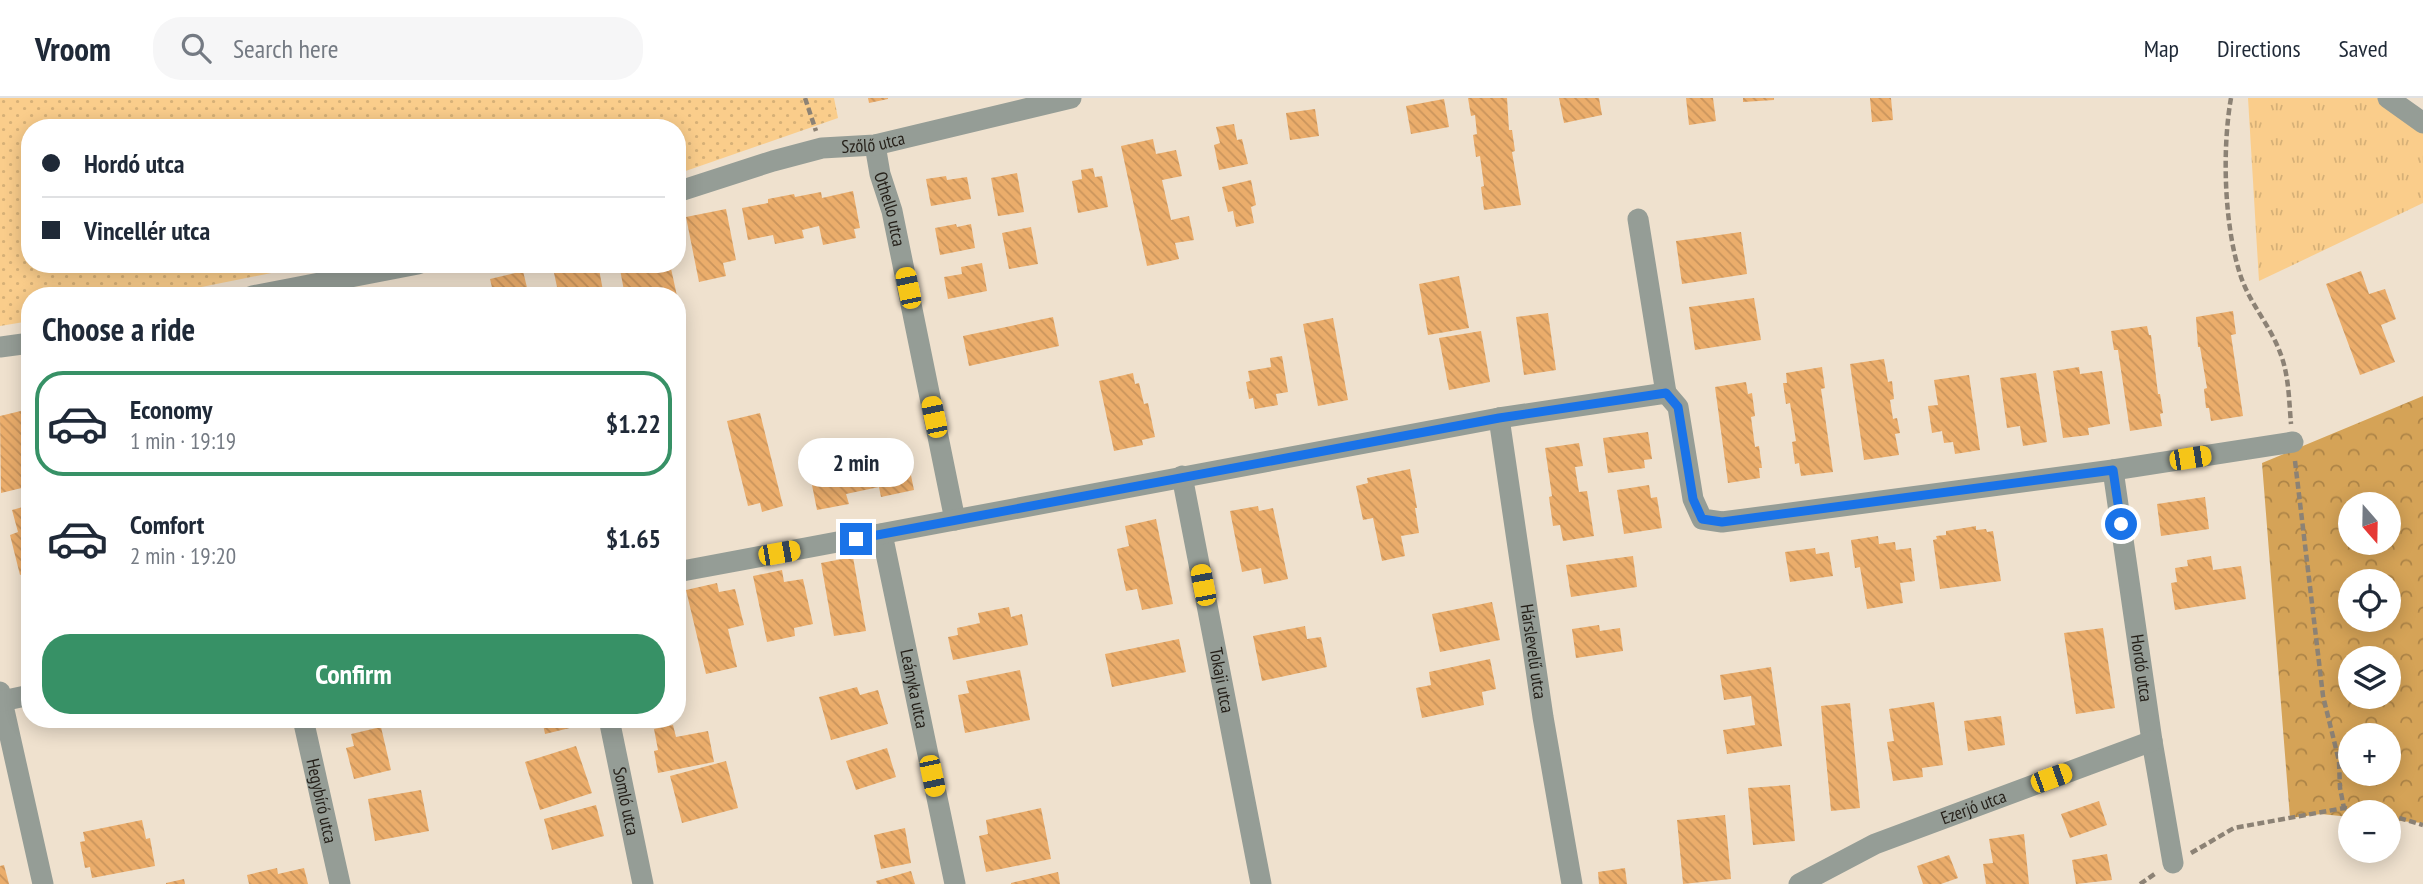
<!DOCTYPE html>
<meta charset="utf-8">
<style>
:root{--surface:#fff;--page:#f6f6f7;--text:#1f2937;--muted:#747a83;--line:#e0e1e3;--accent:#379166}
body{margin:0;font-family:"PT Sans Narrow",sans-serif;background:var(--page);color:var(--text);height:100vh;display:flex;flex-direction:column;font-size:26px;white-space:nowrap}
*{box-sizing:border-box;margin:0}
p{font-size:23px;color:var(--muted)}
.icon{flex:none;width:38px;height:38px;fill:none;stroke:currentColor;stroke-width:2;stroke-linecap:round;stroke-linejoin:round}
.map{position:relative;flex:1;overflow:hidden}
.drawer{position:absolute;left:21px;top:189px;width:665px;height:441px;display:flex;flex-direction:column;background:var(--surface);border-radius:28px;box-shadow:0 4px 18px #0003}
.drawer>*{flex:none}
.hud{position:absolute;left:21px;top:21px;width:665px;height:154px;border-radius:28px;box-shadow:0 4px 18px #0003;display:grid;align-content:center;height:154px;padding:0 21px;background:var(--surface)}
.needle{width:46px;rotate:160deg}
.tools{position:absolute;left:2338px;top:394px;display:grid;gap:14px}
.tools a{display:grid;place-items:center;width:63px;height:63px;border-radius:50%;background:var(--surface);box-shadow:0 4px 18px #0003;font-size:35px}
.end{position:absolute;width:32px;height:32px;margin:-16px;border:9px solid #1a73e8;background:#fff;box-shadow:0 0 0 4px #fff}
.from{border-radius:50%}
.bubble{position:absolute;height:49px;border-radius:24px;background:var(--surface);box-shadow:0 4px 18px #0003;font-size:23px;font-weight:700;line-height:49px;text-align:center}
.car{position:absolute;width:21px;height:42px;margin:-21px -10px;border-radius:9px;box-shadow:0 0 5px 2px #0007;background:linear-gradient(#f5c518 24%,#345 0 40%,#f5c518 0 76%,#345 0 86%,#f5c518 0)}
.hud b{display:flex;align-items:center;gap:24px;height:66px;font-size:26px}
.hud b+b{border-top:2px solid var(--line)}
.hud i{width:18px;height:18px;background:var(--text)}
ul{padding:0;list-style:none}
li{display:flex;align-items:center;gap:21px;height:105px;margin:0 14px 10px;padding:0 7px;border:4px solid transparent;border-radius:28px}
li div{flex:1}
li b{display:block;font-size:26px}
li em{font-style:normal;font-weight:700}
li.current{border-color:var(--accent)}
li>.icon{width:63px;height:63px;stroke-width:1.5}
h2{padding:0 21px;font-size:32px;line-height:84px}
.action{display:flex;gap:14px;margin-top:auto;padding:14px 21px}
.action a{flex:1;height:80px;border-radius:28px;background:var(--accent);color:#fff;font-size:28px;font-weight:700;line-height:80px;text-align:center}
header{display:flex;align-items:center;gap:42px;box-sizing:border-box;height:98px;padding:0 35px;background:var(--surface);border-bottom:2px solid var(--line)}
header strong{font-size:33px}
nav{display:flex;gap:38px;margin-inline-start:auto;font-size:24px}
.search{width:490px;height:63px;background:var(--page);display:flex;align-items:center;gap:18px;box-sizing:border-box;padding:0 24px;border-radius:28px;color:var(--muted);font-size:26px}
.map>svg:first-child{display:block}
.grass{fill:url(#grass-tufts)}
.forest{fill:url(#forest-crowns);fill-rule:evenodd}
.garden{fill:url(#garden-dots)}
.building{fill:url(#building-back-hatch)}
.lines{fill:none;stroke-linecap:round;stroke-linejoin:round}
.path{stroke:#8c8275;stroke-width:4.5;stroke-dasharray:7 3.5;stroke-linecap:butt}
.minor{stroke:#959d96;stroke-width:21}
.route{stroke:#1a73e8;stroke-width:9}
.labels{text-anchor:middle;stroke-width:6;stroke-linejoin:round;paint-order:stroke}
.street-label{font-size:18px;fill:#241f18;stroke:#fff}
</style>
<header>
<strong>Vroom</strong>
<div class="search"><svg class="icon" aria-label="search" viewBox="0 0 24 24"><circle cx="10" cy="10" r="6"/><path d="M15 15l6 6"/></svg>Search here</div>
<nav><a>Map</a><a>Directions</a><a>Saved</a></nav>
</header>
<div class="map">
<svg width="2423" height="786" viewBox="0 0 2423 786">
<defs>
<pattern id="grass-tufts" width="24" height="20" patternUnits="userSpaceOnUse" patternTransform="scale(1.75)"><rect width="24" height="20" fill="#facd8b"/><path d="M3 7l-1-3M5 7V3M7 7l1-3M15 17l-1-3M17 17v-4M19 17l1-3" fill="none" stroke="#d6b077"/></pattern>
<pattern id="forest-crowns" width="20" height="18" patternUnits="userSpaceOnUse" patternTransform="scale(1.75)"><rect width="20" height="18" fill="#d5a357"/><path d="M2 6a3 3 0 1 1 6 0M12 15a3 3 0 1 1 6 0" fill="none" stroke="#ad8447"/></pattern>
<pattern id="garden-dots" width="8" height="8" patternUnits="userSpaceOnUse" patternTransform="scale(1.75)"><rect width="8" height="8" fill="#facd8b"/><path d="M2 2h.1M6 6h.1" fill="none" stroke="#d6b077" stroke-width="1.8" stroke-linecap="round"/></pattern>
<pattern id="building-back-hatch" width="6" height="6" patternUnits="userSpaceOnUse" patternTransform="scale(1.75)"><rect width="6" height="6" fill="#ebad6b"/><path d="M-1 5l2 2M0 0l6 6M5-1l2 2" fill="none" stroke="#c9945c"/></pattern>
</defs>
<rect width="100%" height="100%" fill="#efe1ce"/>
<polygon class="grass" points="2248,0 2385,0 2423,28 2423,105 2259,183"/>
<path class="forest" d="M2423 298V725L2389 722V714H2350V719L2321 716 2290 720 2262 365ZM2350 406H2389V444H2350ZM2350 483H2389V522H2350ZM2350 560H2389V598H2350ZM2350 637H2389V676H2350Z"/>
<polygon class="garden" points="0,0 834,0 838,20 677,76 677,30 30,30 30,166 316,166 157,198 30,198 30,223 0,228"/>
<g class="building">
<polygon points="868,0 888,0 888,1 869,5"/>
<polygon points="1468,0 1507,0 1509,32 1512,32 1515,53 1512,54 1521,107 1484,112 1481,89 1484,88 1480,58 1476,59 1473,37 1477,36 1475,17 1471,18"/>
<polygon points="1559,0 1599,0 1602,17 1564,25"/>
<polygon points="1686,0 1713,0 1716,23 1689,27"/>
<polygon points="1743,0 1774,0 1774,2 1743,4"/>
<polygon points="1870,0 1891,0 1893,22 1872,24"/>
<polygon points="1444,1 1449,29 1411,36 1406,8"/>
<polygon points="1315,11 1319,38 1290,42 1286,15"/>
<polygon points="1234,26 1237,42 1242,41 1248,66 1219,72 1214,47 1220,45 1216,29"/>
<polygon points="1153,41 1156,56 1176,52 1182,78 1162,82 1171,122 1189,118 1194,142 1175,145 1179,161 1147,168 1121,48"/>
<polygon points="1093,70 1095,79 1102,78 1108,109 1078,115 1072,83 1082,81 1081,72"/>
<polygon points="1017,75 1024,114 998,118 991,80"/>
<polygon points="946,78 947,82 967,79 971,101 931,108 926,81"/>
<polygon points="1251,82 1256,107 1251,109 1254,125 1236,129 1233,113 1228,114 1222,89"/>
<polygon points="853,93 860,130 854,131 856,140 823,147 819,128 802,132 804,140 775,146 773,137 748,142 742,110 768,105 768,101 794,96 795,99 821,94 822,100"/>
<polygon points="726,111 736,162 723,165 726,178 699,184 686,119"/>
<polygon points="956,126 957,129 971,126 975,150 940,157 935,130"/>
<polygon points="1031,129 1038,166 1009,171 1002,135"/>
<polygon points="1741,134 1747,176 1682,186 1676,143"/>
<polygon points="982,165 987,193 948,201 944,179 962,176 961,169"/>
<polygon points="552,166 598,166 604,198 559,198"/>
<polygon points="619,166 670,166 677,198 625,198"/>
<polygon points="523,173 529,198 494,198 490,181"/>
<polygon points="2361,173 2369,196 2385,191 2396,221 2381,227 2395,264 2360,277 2326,186"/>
<polygon points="1459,178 1469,230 1428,237 1419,186"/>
<polygon points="1754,200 1761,242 1695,252 1689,209"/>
<polygon points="2233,213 2236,236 2231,237 2243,318 2211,323 2209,310 2206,310 2204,291 2207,290 2200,249 2198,249 2196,219"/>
<polygon points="1548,215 1556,272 1524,277 1516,219"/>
<polygon points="1053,219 1059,248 969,268 963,238"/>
<polygon points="1333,220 1348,302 1318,308 1303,226"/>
<polygon points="2147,228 2149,237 2151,237 2158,296 2160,296 2163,315 2160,316 2162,328 2130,333 2118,252 2114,252 2111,233"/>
<polygon points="1481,233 1490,284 1449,292 1439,240"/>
<polygon points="1282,258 1288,294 1276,296 1278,307 1255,311 1253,300 1249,301 1246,284 1250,283 1248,273 1271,269 1270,260"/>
<polygon points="1884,261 1888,284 1892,283 1894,301 1890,302 1893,321 1897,320 1900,335 1895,336 1899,357 1864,362 1850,266"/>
<polygon points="1822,269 1825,290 1821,291 1833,374 1801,378 1799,365 1795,366 1792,344 1796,343 1790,305 1786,306 1783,285 1787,285 1786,275"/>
<polygon points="2079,269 2080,276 2102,273 2110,326 2088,330 2089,337 2063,340 2053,273"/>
<polygon points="1133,275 1135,286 1139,285 1144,306 1148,305 1155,339 1142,342 1143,347 1114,353 1099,283"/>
<polygon points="2036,275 2047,344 2023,348 2020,328 2007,330 2000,280"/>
<polygon points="1969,277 1980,352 1955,356 1953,344 1944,345 1942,333 1932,335 1928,308 1938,307 1934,282"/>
<polygon points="1746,284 1748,296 1752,295 1755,318 1751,319 1755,349 1759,348 1762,370 1759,370 1760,380 1728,385 1715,289"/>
<polygon points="29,311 30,388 1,395 0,318"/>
<polygon points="760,315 783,408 762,414 760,405 748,408 727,323"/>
<polygon points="1648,334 1652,361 1644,362 1645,370 1608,375 1603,340"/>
<polygon points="1579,345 1583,368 1575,369 1579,394 1587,393 1594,438 1563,443 1560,427 1553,428 1549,399 1552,398 1545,350"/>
<polygon points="905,348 914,392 881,399 879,389 846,396 849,406 817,412 808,367"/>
<polygon points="1410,371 1417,410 1415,410 1419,435 1401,438 1405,458 1382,463 1373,420 1363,422 1356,388 1368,385 1367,380"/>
<polygon points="1649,387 1651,400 1657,399 1662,430 1624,436 1617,392"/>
<polygon points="2205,399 2209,431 2161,438 2157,406"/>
<polygon points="30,407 30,474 20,477 10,437 18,434 12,412"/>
<polygon points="1258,408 1259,413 1273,410 1288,481 1264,486 1261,470 1242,474 1230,413"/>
<polygon points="1156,421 1173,506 1142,512 1137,491 1126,493 1117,451 1129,448 1125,428"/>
<polygon points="1976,428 1976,432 1986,431 1987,434 1993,433 2001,483 1940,491 1933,442 1937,441 1936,438 1946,437 1946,433"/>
<polygon points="1878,438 1879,446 1895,444 1896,452 1911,450 1915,483 1900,485 1903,505 1867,511 1860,469 1855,470 1851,442"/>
<polygon points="1815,450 1816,456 1829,454 1833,478 1790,484 1785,454"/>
<polygon points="1633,458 1637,489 1571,499 1566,467"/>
<polygon points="2211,458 2213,472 2241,468 2246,501 2175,512 2171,485 2177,484 2175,470 2188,468 2187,462"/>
<polygon points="853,459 866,533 834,538 821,465"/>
<polygon points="782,472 784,484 803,481 813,526 794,530 795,538 767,544 753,478"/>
<polygon points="717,485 719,494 735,491 744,527 728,531 737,569 706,576 686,492"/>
<polygon points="1492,504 1500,542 1440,554 1432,516"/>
<polygon points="1009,509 1011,519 1022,516 1028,547 953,562 948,539 958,537 957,530 980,525 978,515"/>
<polygon points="1599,527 1600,533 1620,530 1623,553 1576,560 1572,531"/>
<polygon points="1305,528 1307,541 1321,539 1327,569 1262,583 1253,538"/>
<polygon points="2103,530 2115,610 2076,616 2064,535"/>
<polygon points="1179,541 1186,574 1112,589 1105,556"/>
<polygon points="677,555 686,589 677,590"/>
<polygon points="1490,561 1496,591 1482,594 1484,607 1422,620 1416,590 1431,587 1429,574"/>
<polygon points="1771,569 1782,648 1727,656 1723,632 1755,627 1751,598 1724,602 1720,577"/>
<polygon points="1020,572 1030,622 965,635 958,597 969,595 966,583"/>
<polygon points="857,589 860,597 878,592 888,626 831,642 819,599"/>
<polygon points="1934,604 1943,667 1922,670 1923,679 1893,683 1887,644 1894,643 1889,611"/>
<polygon points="1850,605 1860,710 1831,713 1821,608"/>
<polygon points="2001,618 2005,647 1968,653 1964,623"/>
<polygon points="542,621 576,621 578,628 545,636"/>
<polygon points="673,627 676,639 708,633 714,664 658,675 654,653 658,652 654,631"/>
<polygon points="381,629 391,672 354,681 346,650 354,648 351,636"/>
<polygon points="576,648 592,695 540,712 525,664"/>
<polygon points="887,650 896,679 856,692 846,663"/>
<polygon points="726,663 738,710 682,725 670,678"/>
<polygon points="1790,687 1795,743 1753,747 1748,690"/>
<polygon points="421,692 429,733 375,743 368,701"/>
<polygon points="2099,703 2107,727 2070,740 2061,716"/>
<polygon points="596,707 604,738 552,752 544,721"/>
<polygon points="1041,710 1051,761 986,774 979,738 988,736 986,722"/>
<polygon points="1725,717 1731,781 1683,786 1677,722"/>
<polygon points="142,722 146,741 150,740 155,768 92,780 90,769 85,770 80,744 85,743 83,734"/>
<polygon points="905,730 911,765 881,771 874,737"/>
<polygon points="2024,736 2029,786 1986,786 1983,766 1993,765 1989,741"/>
<polygon points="2107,756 2112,782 2076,786 2072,762"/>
<polygon points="1949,757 1958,780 1941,786 1923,786 1917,768"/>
<polygon points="4,767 9,786 0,786 0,768"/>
<polygon points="277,770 278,776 304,770 308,786 249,786 247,777"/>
<polygon points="1625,770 1627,786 1599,786 1598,774"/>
<polygon points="911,773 915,786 877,786 876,783"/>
<polygon points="1058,774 1060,786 1011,786 1011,785"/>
<polygon points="184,781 185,786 166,786 166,785"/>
</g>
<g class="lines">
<g class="path">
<polyline points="805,0 816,33"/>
<path d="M2231 0C2222 51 2224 126 2240 176 2249 205 2271 228 2281 257 2289 279 2289 303 2291 326"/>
<polyline points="2295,363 2323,598 2339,663 2340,690 2344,710"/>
<polyline points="2389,717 2423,727"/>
<polyline points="2191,755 2234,730 2344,710 2378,714"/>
<polyline points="2140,786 2156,775"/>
</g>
<g class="minor">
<polyline points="2388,0 2423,25"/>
<path id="s1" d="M875 47 880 76 892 113 955 422"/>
<path id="s2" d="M677 94 773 63 822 50 875 47 1071 0"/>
<polyline points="1638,121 1666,295"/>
<polyline points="252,198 418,166"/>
<polyline points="0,249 30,245"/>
<path id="s3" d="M1499 320 1543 619 1572 786"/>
<path id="s4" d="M2113 372 2152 643 2173 765"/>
<path id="s5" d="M1182 378 1261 786"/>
<path id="s6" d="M882 436 955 786"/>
<polyline points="677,474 1499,320 1666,295 1678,309 1693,401 1702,421 1722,424 2113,372 2293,344"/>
<polyline points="0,594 43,786"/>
<polyline points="2,603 30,597"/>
<path id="s7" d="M303 621 340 786"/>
<path id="s8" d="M609 621 643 786"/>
<path id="s9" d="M1799 786 1875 746 2152 643"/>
</g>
</g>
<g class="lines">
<polyline class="route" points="856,441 1499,320 1666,295 1678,309 1693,401 1702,421 1722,424 2113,372 2121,426"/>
</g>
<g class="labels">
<g class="street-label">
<text dy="6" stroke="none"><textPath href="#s2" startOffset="203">Szőlő utca</textPath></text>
<text dy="6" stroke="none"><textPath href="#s1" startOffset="66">Othello utca</textPath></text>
<text dy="6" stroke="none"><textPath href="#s3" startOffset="236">Hárslevelű utca</textPath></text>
<text dy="6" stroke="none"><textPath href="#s4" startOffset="200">Hordó utca</textPath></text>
<text dy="6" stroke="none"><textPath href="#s5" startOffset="208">Tokaji utca</textPath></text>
<text dy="6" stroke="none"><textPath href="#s6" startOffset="158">Leányka utca</textPath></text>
<text dy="6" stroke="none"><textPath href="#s7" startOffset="84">Hegybíró utca</textPath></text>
<text dy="6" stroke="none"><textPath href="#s8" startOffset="84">Somló utca</textPath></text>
<text dy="6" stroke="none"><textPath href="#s9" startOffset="191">Ezerjó utca</textPath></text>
</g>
</g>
</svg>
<div class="tools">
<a><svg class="needle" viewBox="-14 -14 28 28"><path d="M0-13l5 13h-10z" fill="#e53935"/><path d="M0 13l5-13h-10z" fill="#747a83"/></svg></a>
<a><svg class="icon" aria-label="locate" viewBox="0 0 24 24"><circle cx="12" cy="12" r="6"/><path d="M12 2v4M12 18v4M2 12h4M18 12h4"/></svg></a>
<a><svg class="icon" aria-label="layers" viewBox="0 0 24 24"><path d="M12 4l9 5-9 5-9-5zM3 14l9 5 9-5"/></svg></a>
<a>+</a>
<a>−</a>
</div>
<i class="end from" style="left:2121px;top:426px"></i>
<i class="end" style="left:856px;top:441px"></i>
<div class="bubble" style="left:798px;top:340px;width:116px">2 min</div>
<i class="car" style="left:908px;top:190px;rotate:348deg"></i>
<i class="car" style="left:934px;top:319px;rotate:348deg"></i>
<i class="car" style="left:2190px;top:360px;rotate:81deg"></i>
<i class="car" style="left:779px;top:455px;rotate:80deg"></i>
<i class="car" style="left:1203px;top:487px;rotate:349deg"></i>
<i class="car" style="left:932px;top:678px;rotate:168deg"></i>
<i class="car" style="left:2051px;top:680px;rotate:70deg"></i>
<div class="hud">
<b><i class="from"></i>Hordó utca</b>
<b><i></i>Vincellér utca</b>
</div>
<section class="drawer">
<h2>Choose a ride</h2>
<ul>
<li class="current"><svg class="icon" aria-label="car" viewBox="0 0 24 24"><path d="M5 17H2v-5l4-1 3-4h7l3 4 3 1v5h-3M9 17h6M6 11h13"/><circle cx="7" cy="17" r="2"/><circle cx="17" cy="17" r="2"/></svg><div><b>Economy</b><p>1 min · 19:19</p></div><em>$1.22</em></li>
<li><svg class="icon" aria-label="car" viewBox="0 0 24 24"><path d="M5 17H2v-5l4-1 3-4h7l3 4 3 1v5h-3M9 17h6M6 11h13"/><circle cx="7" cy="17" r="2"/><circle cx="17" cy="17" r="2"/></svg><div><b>Comfort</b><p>2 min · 19:20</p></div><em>$1.65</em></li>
</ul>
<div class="action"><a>Confirm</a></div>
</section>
</div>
